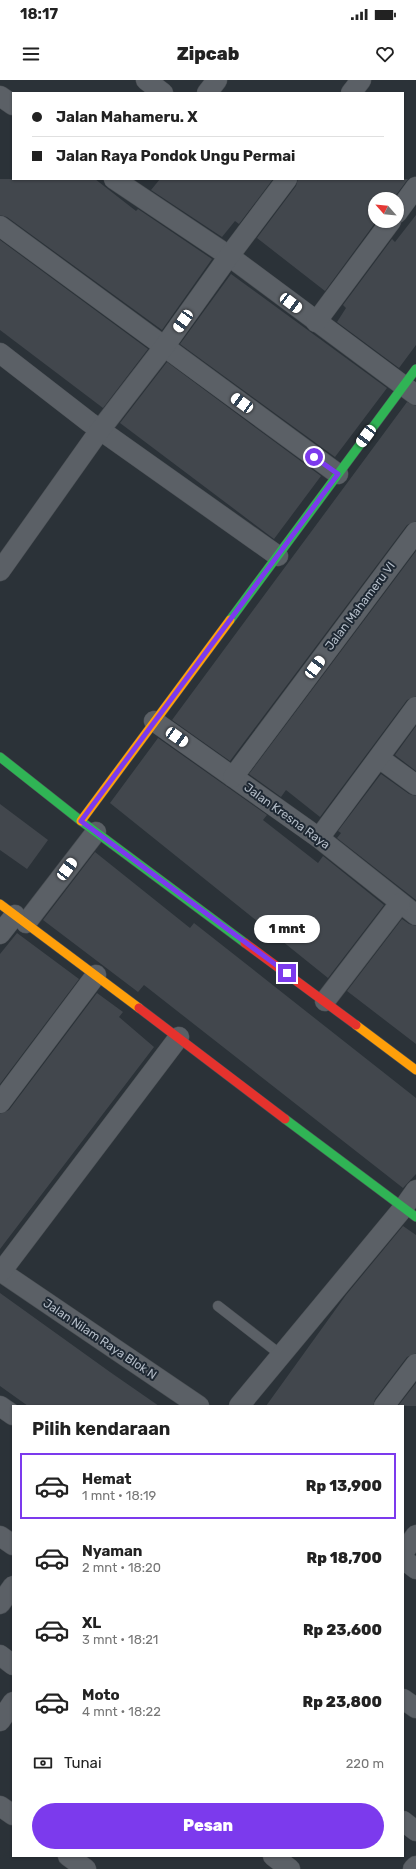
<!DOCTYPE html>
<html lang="id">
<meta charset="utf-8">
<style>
:root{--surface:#fff;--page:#f2f2f2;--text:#222;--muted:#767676;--line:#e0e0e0;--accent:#7c3aed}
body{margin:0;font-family:Rubik,sans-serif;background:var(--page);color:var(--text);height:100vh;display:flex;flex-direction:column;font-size:15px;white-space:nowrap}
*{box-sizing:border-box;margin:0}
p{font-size:13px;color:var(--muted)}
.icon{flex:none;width:22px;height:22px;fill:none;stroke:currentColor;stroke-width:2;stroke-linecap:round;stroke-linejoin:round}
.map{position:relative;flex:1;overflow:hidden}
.details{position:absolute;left:12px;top:1325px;width:392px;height:452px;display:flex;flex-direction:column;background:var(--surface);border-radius:0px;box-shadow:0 1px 3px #0004}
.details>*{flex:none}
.banner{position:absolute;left:12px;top:12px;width:392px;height:88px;border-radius:0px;box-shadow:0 1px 3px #0004;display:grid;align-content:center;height:88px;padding:0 20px;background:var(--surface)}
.needle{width:26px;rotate:297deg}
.tools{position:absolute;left:368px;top:112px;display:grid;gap:8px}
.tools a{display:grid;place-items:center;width:36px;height:36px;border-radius:50%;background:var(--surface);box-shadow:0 1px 3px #0004;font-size:20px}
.end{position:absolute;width:18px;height:18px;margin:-9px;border:5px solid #7c3aed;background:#fff;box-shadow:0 0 0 2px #fff}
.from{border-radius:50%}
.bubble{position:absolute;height:28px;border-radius:14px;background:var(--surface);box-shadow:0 1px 3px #0004;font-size:13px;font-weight:800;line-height:28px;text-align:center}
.car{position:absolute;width:12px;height:24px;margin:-12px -6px;border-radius:5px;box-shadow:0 0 3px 1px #0007;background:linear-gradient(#fff 24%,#345 0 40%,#fff 0 76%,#345 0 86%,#fff 0)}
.banner b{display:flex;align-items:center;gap:14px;height:38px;font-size:15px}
.banner b+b{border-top:1px solid var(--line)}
.banner i{width:10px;height:10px;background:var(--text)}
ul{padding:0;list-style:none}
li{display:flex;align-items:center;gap:12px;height:66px;margin:0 8px 6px;padding:0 12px;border:2px solid transparent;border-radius:0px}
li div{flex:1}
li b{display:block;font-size:15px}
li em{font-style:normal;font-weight:800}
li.active{border-color:var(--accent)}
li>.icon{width:36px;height:36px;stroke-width:1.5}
h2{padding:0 20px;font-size:18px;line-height:48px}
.pay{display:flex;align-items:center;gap:10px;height:44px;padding:0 20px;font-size:15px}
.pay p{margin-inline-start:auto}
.button{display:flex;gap:8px;margin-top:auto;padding:8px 20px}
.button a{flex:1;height:46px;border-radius:24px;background:var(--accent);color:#fff;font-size:16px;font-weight:800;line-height:46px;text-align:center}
.status{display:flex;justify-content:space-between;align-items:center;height:28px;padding:0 20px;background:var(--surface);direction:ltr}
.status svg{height:11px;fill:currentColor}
header{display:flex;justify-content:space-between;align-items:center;height:52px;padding:0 20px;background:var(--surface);font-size:18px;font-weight:800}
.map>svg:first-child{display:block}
.building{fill:#42474d}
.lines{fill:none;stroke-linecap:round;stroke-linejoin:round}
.lane-casing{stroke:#494e53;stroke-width:11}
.street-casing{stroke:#494e53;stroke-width:21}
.fast-casing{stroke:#494e53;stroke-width:10}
.slow-casing{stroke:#494e53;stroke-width:10}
.jam-casing{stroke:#494e53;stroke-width:10}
.lane{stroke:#5b6066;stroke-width:10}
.street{stroke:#5b6066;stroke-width:20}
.fast{stroke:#30b455;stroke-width:9}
.slow{stroke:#ff9f0a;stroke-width:9}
.jam{stroke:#e5322d;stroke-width:9}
.route{stroke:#7c3aed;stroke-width:5}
.labels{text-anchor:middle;stroke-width:4;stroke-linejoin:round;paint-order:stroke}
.street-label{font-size:12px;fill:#b5bec9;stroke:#1e2833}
</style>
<div class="status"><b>18:17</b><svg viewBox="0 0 49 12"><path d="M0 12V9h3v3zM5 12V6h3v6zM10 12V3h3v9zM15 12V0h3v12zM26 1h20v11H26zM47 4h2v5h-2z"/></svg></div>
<header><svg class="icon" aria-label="menu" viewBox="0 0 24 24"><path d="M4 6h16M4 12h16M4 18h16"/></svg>Zipcab<svg class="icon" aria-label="heart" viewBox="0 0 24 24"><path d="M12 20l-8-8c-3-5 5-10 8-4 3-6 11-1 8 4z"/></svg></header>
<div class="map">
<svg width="416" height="1789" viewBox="0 0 416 1789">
<rect width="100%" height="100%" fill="#2b3238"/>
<g class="building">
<polygon points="0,99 95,99 136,131 138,129 212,179 162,250 7,137 0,135"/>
<polygon points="160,99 273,99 239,144 235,141 222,157 151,110"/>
<polygon points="298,99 408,99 393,119 375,119 375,143 325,211 257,158 296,106"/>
<polygon points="416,135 416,265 399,288 337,242 346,228 343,225 392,159 395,162"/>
<polygon points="0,160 148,269 103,328 0,250"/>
<polygon points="231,194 387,308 335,377 180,264"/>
<polygon points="167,282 321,396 274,459 120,343"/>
<polygon points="407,322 416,326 416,441 407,445 230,681 172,640"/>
<polygon points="416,471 416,616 407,620 320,737 286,710 281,717 249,694"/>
<polygon points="416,646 416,691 395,675"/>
<polygon points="158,658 267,735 263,740 318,783 323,776 384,825 328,898 110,723"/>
<polygon points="381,694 409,714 416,716 416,820 337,758 341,753 338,751"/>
<polygon points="0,724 48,760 27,789 0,770"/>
<polygon points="95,772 190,848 194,843 416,1018 416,1094 403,1108 144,905 138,912 43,840"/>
<polygon points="402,839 409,844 416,846 416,964 347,911"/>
<polygon points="17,853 79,899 0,1004 0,874"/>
<polygon points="97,913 123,932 119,937 154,967 0,1169 0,1034 9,1030"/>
<polygon points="403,1146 416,1155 416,1273 407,1277 375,1319 373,1326 266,1326 346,1215"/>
<polygon points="0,1213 110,1292 159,1326 28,1326 0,1306"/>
<polygon points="416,1303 416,1326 398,1326"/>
</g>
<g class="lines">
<defs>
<polyline id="lane" points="218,1226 281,1275"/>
<g id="street">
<polyline points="146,0 163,13"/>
<polyline points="207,13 217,0"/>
<polyline points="351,13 361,0"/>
<polyline points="0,16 13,25"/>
<polyline points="114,99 229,176 416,315"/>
<polyline points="397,133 416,107"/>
<polyline points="0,146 338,394"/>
<polyline points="316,242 391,141"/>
<polyline points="0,273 89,342 278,476"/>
<polyline points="0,491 100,350 164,267 229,176 287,99"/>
<polyline points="154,641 319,758 416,835"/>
<polyline points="379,678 416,705"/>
<polyline points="233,697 416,452"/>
<polyline points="319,758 416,627"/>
<polyline points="26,843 96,752"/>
<polyline points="0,854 15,835"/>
<polyline points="325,921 400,823"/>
<polyline points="0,1023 96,895"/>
<polyline points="0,1191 199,1326"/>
<polyline points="1,1192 179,957"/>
<polyline points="0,1326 13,1335"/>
<polyline points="239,1326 404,1127 416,1110"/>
<polyline points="384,1326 416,1284"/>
<polyline points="0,1456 13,1465"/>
<polyline points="403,1473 416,1455"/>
<polyline points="403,1479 416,1489"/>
<polyline points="0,1524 13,1506"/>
<polyline points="0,1575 13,1585"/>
<polyline points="403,1619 416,1628"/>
<polyline points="0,1641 13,1622"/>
<polyline points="0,1726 13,1735"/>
<polyline points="403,1741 416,1751"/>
<polyline points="68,1776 86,1789"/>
<polyline points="273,1776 290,1789"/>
<polyline points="413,1789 416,1786"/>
</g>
<g id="fast">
<polyline points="230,540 416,289"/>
<polyline points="0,677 81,741 245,863"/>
<polyline points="285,1039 416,1137"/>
</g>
<g id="slow">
<polyline points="81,741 230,540"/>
<polyline points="0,824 139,928"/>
<polyline points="356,945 416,990"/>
</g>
<g id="jam">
<polyline points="245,863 356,945"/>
<polyline points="139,928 285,1039"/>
</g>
</defs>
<use href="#lane" class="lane-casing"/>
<use href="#street" class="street-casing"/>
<use href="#fast" class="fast-casing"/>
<use href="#slow" class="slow-casing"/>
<use href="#jam" class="jam-casing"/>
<use href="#lane" class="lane"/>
<use href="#street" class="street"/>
<use href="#fast" class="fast"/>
<use href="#slow" class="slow"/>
<use href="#jam" class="jam"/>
</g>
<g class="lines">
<polyline class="route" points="287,893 81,741 338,394 314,377"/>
</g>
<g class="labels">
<g class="street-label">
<text transform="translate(360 526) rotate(-53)" y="4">Jalan Mahameru VI</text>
<text transform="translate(287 736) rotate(36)" y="4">Jalan Kresna Raya</text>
<text transform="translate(100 1259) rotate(34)" y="4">Jalan Nilam Raya Blok N</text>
</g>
</g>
</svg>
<div class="tools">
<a><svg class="needle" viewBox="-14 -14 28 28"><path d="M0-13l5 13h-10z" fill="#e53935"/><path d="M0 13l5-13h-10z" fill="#767676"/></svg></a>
</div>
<i class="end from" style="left:314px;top:377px"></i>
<i class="end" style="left:287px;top:893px"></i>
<div class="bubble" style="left:254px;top:835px;width:66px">1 mnt</div>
<i class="car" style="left:291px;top:223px;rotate:127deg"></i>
<i class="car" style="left:183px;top:241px;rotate:215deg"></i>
<i class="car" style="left:242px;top:323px;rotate:306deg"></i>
<i class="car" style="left:366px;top:356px;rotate:217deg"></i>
<i class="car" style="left:315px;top:587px;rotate:37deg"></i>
<i class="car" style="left:177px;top:657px;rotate:125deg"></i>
<i class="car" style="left:67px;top:789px;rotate:37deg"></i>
<div class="banner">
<b><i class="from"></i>Jalan Mahameru. X</b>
<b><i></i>Jalan Raya Pondok Ungu Permai</b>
</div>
<section class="details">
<h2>Pilih kendaraan</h2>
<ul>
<li class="active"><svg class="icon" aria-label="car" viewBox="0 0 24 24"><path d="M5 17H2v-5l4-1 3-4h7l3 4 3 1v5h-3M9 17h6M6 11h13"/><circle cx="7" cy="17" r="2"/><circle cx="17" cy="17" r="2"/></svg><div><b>Hemat</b><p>1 mnt · 18:19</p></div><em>Rp 13,900</em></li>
<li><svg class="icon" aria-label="car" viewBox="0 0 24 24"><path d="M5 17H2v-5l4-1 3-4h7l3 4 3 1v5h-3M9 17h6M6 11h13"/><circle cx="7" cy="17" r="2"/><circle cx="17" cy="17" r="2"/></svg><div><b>Nyaman</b><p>2 mnt · 18:20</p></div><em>Rp 18,700</em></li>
<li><svg class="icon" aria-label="car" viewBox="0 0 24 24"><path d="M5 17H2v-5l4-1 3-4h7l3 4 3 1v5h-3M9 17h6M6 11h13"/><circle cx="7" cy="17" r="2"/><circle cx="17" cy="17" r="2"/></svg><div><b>XL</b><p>3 mnt · 18:21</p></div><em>Rp 23,600</em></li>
<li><svg class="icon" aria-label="car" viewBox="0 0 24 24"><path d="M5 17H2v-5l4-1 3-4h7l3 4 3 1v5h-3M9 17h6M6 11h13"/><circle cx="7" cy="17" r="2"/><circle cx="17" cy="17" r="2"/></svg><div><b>Moto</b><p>4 mnt · 18:22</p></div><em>Rp 23,800</em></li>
</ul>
<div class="pay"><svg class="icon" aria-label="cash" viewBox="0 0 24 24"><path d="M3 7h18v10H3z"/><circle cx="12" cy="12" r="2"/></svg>Tunai<p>220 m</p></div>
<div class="button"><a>Pesan</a></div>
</section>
</div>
